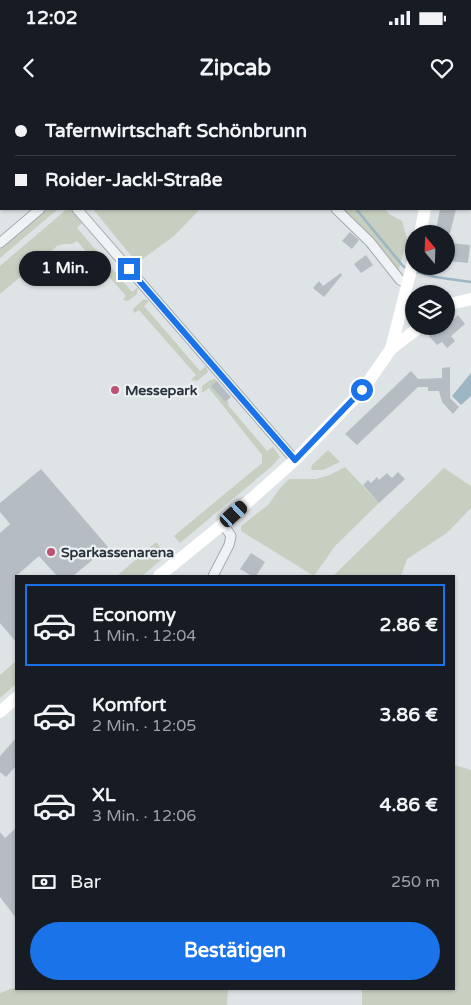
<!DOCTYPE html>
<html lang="de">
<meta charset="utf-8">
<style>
:root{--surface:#171b24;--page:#20242c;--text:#f1f3f6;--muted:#9ea1a6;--line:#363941;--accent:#1a73e8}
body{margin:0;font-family:"Varela Round",sans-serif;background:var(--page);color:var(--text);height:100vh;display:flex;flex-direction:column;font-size:19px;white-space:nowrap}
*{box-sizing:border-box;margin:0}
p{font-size:16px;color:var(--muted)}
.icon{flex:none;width:28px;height:28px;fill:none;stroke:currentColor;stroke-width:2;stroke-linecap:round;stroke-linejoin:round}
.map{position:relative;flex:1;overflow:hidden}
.sheet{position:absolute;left:15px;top:475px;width:440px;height:415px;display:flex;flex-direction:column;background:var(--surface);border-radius:0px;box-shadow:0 1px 4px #0004}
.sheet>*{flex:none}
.banner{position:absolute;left:0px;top:0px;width:471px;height:110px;box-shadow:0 1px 4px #0004;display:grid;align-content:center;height:110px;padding:0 15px;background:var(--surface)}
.needle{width:32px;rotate:341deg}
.fabs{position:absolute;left:405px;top:125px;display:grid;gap:10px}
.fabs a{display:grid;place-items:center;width:50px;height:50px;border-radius:50%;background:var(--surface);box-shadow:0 1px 4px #0004;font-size:25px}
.end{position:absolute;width:22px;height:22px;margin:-11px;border:6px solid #1a73e8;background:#fff;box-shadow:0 0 0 2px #fff}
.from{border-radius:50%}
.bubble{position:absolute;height:35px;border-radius:18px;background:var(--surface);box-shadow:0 1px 4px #0004;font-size:16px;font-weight:700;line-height:35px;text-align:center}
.car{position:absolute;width:15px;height:30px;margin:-15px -8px;border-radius:6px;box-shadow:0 0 4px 1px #0007;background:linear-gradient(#222 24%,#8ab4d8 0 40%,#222 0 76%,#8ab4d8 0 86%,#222 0)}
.banner b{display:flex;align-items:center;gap:18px;height:48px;font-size:19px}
.banner b+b{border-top:1px solid var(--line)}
.banner i{width:12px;height:12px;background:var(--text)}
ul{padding:9px 0 0;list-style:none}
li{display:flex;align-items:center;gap:15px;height:82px;margin:0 10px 8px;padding:0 5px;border:2px solid transparent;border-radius:0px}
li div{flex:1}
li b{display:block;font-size:19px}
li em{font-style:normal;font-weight:700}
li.on{border-color:var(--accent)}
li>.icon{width:45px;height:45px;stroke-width:1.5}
.pay{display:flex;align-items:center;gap:12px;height:55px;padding:0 15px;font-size:19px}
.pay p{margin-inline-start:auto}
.cta{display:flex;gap:10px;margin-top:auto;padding:10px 15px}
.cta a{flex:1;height:58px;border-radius:30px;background:var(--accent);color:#fff;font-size:20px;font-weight:700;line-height:58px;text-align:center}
.status{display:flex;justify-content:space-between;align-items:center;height:35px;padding:0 25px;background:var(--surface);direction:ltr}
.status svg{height:14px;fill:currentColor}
header{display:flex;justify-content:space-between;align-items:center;height:65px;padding:0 15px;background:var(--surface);font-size:22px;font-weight:700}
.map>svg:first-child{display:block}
.green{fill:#c7cfc0}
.water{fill:#9cb6c3}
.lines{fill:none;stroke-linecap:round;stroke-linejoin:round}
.stream{stroke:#9cb6c3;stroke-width:2.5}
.building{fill:#b6bdc2}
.street-casing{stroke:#a4abaf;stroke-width:11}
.street{stroke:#f0f3f5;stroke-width:9}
.secondary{stroke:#fff;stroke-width:12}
.route{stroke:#1a73e8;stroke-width:6}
.poi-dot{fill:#bf4f75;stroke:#edf1f4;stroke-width:2}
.labels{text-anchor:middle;stroke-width:4.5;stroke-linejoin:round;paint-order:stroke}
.poi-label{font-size:14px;font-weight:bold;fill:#29333b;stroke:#edf1f4;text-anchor:start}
</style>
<div class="status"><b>12:02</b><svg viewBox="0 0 49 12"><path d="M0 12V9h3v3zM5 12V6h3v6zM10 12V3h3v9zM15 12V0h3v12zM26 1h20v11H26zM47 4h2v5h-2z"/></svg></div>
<header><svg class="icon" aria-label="back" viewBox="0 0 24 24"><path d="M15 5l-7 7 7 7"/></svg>Zipcab<svg class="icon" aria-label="heart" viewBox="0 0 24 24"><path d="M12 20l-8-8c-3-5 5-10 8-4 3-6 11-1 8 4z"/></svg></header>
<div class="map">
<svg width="471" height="905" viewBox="0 0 471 905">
<rect width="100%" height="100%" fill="#dee3e6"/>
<g class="green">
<polygon points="47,109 58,109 0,158 0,149"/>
<polygon points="67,109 71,109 83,122 77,128 132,192 138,187 137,194 128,201 123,200 126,196 77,141 72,144 64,144 57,146 0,194 0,166"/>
<polygon points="93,109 200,109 174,136 137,163"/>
<polygon points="336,109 385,109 389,114 402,121 407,139 399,169 400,180"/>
<polygon points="144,199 149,201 144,206 200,271 206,266 208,272 197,281 191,280 196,275 139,210 134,213 133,209"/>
<polygon points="215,279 217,281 212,286 225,302 227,300 229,303 228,305 267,351 273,347 280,357 272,366 180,443 174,436 262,363 262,355 209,288 202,293 202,286 210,280"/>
<polygon points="328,350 340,362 323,370 312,370 311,367 313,364"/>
<polygon points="345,367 379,403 335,446 314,476 241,431 241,426 268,405 281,387 289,379 316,379 330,375"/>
<polygon points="444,368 471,386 471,408 447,433 407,459 401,476 333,476"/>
<polygon points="156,442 167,455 142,476 117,476"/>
<polygon points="16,561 16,584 0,598 0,575"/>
<polygon points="454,665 471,670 471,905 362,905 362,889 454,889"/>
<polygon points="16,887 16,889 228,889 227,905 0,905 0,893"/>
</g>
<polygon class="water" points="471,273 471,296 461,305 452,296"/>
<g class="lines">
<g class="stream">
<polyline points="66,0 68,1"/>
<polyline points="346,1 346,0"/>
<polyline points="356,109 403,166 406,168"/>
<polyline points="414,171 435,177 471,182"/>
</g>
</g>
<g class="building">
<polygon points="440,109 456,109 450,133 436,130"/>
<polygon points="350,132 359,140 352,149 342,141"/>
<polygon points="450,143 470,145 468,163 448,161"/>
<polygon points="366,155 373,165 361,173 354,164"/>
<polygon points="341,173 342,175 324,197 313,188 319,181 323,186"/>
<polygon points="458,215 465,224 451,236 455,241 447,248 442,242 437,245 429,236 440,227 442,229 446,226"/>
<polygon points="450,267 450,298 459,307 453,314 442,302 439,291 428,291 428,287 418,287 357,345 345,334 411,271 418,279 442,278 442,268"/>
<polygon points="217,281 231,297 225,302 211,286"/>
<polygon points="41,369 108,447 73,476 57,476 39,456 16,476 16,542 0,523 0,433 10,424 0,412 0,403"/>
<polygon points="398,372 405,379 379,403 363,385 368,380 371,383 377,377 379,380 387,373 392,378"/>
<polygon points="251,453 265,462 256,476 252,476 240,469"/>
<polygon points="16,638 16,666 6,677 0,672 0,656"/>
<polygon points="16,728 16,818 0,797 0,732 5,738"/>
</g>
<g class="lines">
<defs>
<g id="street">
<polyline points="299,1 299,0"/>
<polyline points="0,21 1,22"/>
<polyline points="0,70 1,71"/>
<polyline points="470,86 471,86"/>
<polyline points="77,109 295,360"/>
<polyline points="336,109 370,142 400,180 407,184"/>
<polyline points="0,143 40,109"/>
<polyline points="213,476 229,445 231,436 223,424"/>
</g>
</defs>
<use href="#street" class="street-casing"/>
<use href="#street" class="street"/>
<g class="secondary">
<polyline points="450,1 450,0"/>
<polyline points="420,134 425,109"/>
<polyline points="446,205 471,199"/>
<polyline points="391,249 414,158"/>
<polyline points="159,476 223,424 295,360 355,298 368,282 391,249 421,226"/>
<polyline points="0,612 16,598"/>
</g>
</g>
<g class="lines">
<polyline class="route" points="129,169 295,360 362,290"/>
</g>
<g class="poi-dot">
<circle cx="115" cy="290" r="5"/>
<circle cx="51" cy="452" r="5"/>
</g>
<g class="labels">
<g class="poi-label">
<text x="125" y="295">Messepark</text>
<text x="61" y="457">Sparkassenarena</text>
</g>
</g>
</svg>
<div class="fabs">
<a><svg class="needle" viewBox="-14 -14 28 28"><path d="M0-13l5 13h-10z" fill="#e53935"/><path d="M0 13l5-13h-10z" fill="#9ea1a6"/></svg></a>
<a><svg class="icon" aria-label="layers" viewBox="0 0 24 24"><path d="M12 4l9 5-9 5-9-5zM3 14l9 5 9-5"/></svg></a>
</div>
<i class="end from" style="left:362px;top:290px"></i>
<i class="end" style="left:129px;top:169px"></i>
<div class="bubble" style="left:19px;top:151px;width:92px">1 Min.</div>
<i class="car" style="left:234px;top:414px;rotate:48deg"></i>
<div class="banner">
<b><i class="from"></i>Tafernwirtschaft Schönbrunn</b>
<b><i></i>Roider-Jackl-Straße</b>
</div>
<section class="sheet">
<ul>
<li class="on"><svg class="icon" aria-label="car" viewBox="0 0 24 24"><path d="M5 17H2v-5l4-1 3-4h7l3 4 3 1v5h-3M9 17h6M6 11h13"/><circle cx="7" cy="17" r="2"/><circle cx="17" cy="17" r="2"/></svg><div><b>Economy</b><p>1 Min. · 12:04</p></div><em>2.86 €</em></li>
<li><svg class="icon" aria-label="car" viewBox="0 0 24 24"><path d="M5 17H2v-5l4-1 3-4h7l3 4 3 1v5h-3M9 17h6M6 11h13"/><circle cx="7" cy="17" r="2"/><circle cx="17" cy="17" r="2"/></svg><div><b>Komfort</b><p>2 Min. · 12:05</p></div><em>3.86 €</em></li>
<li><svg class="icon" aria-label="car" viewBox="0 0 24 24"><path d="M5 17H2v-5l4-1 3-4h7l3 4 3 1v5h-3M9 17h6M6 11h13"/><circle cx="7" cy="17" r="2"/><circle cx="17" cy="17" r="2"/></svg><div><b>XL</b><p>3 Min. · 12:06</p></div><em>4.86 €</em></li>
</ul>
<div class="pay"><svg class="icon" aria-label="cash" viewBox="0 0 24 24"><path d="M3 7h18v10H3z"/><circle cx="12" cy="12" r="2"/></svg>Bar<p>250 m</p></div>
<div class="cta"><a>Bestätigen</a></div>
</section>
</div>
